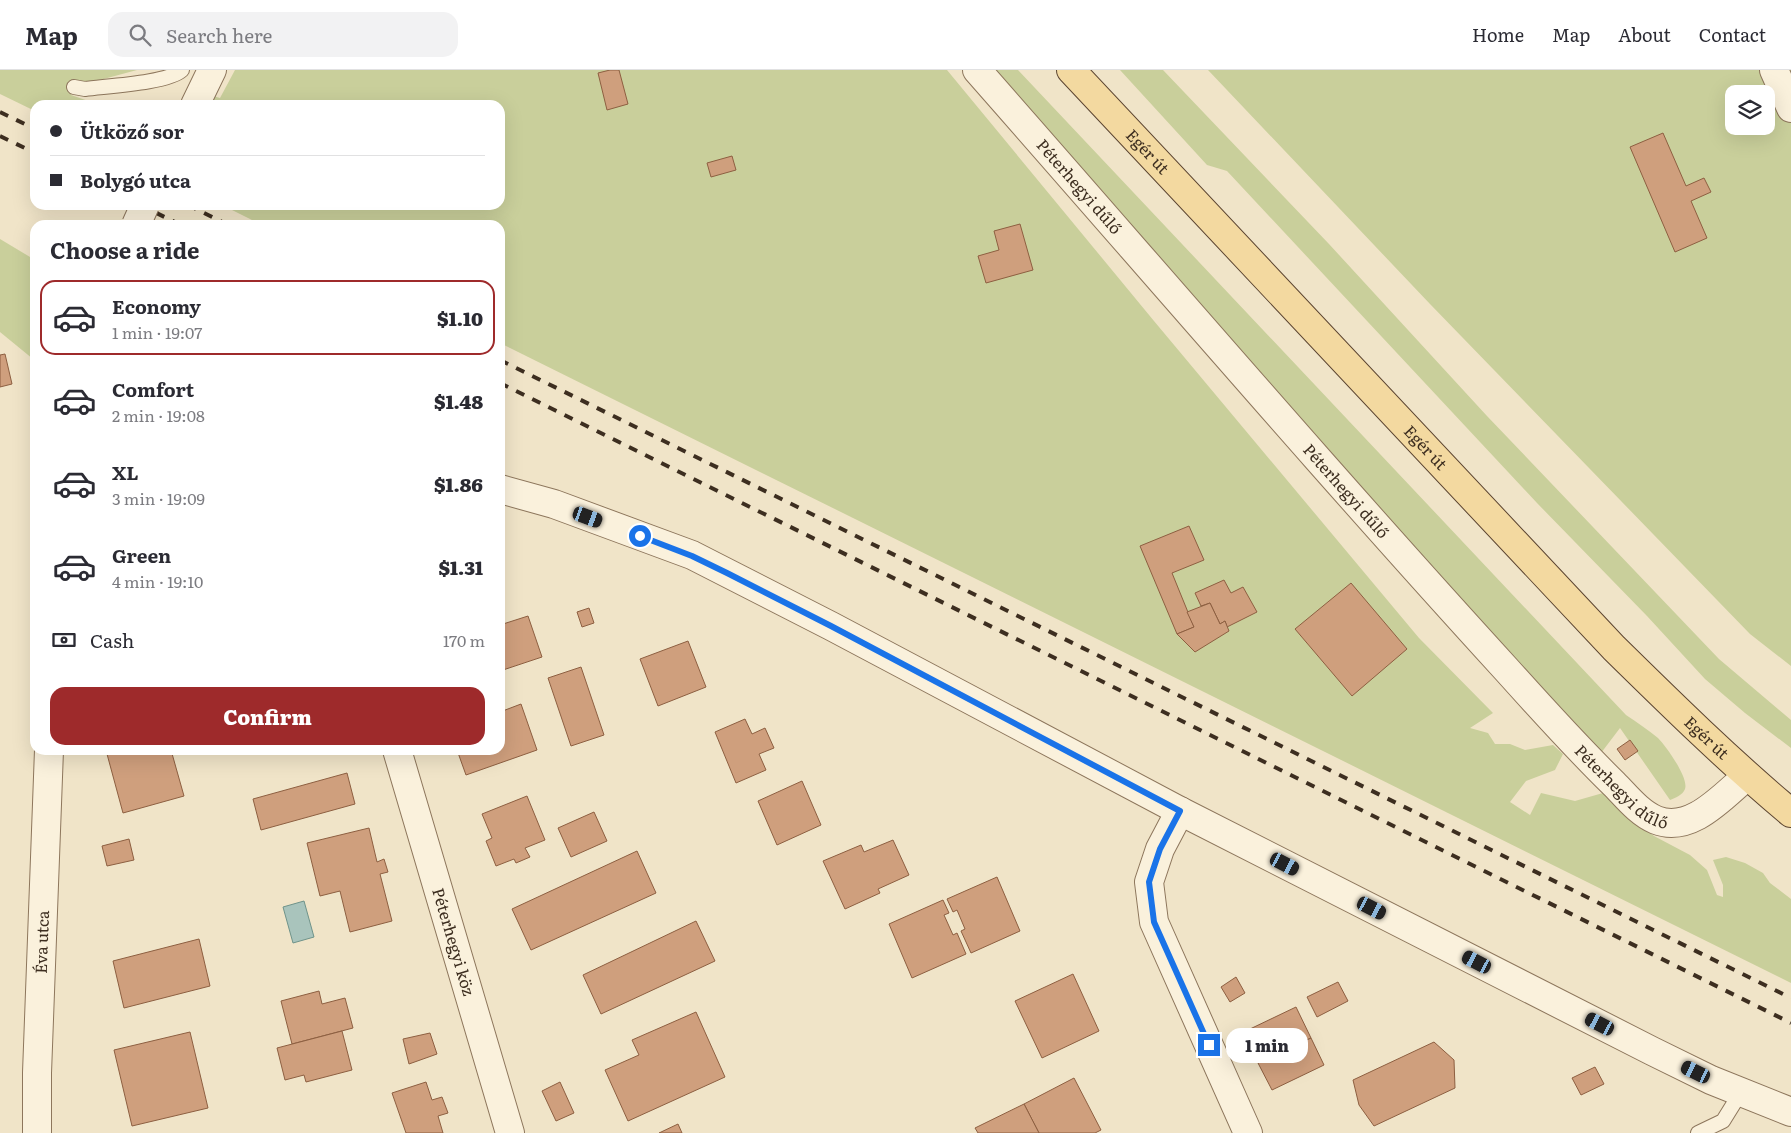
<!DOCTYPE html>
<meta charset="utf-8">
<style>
:root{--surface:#fff;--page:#f2f2f3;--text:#2b2b33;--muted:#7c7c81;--line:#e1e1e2;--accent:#9e2a2b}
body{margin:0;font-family:Literata,serif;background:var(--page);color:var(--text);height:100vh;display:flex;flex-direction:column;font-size:19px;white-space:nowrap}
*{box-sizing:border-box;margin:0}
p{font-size:16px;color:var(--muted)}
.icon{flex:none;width:28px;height:28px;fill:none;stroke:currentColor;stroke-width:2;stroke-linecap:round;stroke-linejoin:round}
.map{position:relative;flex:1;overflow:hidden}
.drawer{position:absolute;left:30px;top:150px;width:475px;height:535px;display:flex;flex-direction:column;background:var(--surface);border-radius:15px;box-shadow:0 5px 20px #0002}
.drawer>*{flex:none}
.banner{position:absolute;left:30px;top:30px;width:475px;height:110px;border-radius:15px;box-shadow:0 5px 20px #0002;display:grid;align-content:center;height:110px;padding:0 20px;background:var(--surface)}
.tools{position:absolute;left:1725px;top:15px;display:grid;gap:10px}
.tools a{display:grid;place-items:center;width:50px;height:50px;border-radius:10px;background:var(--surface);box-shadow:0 5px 20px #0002;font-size:25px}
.end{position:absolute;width:22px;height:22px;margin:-11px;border:6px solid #1a73e8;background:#fff;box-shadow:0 0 0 2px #fff}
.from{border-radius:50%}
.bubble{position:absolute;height:35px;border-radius:15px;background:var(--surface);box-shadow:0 5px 20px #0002;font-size:16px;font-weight:800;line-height:35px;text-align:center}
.car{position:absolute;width:15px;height:30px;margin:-15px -8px;border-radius:6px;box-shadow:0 0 4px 1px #0007;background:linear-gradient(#222 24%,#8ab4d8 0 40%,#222 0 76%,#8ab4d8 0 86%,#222 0)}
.banner b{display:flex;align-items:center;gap:18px;height:48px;font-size:19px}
.banner b+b{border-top:1px solid var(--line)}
.banner i{width:12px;height:12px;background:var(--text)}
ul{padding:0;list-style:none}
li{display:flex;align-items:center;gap:15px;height:75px;margin:0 10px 8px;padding:0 10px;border:2px solid transparent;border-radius:15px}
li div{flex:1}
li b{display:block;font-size:19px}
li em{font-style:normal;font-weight:800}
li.selected{border-color:var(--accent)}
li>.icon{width:45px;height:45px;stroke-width:1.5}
h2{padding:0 20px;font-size:22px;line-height:60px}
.pay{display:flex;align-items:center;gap:12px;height:55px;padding:0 20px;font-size:19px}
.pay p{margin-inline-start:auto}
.action{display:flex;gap:10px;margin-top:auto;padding:10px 20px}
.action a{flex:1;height:58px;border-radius:15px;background:var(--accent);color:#fff;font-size:20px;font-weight:800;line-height:58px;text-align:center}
header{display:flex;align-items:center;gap:30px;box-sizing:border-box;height:70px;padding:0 25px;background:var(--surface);border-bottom:1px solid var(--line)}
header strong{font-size:24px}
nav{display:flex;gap:28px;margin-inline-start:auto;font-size:18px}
.search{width:350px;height:45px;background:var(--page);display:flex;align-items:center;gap:12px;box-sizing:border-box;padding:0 18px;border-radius:15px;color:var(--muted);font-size:19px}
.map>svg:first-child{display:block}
.green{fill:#c9cf9b;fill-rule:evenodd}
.water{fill:#a9c4bc;stroke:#6f938a}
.building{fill:#cf9f7d;stroke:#8d5f41}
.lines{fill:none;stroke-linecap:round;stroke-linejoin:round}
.service-casing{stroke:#8d765c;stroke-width:16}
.minor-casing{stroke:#8d765c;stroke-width:30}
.primary-casing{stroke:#5b4430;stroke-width:30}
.service{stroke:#faf1dc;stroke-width:14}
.minor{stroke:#faf1dc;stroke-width:28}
.primary{stroke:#f3d9a0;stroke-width:28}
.rail{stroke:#3d2e20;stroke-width:4;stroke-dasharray:9 9;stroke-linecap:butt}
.minor-bridge-casing{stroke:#8d765c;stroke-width:30;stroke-linecap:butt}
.minor-bridge{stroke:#faf1dc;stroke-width:28}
.route{stroke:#1a73e8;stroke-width:6}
.labels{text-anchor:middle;stroke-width:4.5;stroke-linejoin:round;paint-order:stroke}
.street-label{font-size:16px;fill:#3d2e20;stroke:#f7eed8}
</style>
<header>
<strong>Map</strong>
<div class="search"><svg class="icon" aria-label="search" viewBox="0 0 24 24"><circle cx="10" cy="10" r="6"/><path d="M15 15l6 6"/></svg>Search here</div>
<nav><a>Home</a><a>Map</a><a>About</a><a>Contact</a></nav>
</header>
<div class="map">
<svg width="1791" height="1063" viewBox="0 0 1791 1063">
<rect width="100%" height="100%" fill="#f0e4c8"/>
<g class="green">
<polygon points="0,0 137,0 74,17 71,25 100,35 35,35 35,41 0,24"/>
<polygon points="235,0 947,0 1154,251 1419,568 1493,643 1470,658 1488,663 1495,674 1510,674 1525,680 1553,675 1563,684 1555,700 1526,711 1510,732 1530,745 1541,723 1575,731 1603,723 1629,747 1654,766 1690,785 1707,800 1717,825 1723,827 1723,815 1713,790 1726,787 1745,793 1763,803 1770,813 1791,829 1791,913 500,273 500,155 262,155 222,135 500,135 500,35 205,35 210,25 220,28"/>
<path d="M990 0H1018L1626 645C1637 652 1648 660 1658 668 1666 676 1689 708 1685 719 1683 725 1675 728 1670 730L1620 658 1598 687Z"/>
<polygon points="1120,0 1163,0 1329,174 1487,346 1719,589 1791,650 1791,678 1745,643 1705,609 1647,546 1537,433 1227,101 1207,95"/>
<path d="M1208 0H1791V596L1750 564 1430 234ZM1734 24H1766V56H1734Z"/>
<polygon points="0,169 35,190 35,287 33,289 0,262"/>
</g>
<polygon class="water" points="304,831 314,867 293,873 283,837"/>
<g class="building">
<polygon points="610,0 619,0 628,34 607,40 598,3"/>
<polygon points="1663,63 1686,116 1704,108 1711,122 1691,131 1707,168 1675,182 1630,77"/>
<polygon points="732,86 736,100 711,107 707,93"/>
<polygon points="1020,154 1033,200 986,213 978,186 999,180 994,161"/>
<polygon points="5,284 12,314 0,317 0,285"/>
<polygon points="1189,456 1204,490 1172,503 1194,557 1177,564 1140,476"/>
<polygon points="1224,510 1231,523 1243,517 1257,542 1227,557 1225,551 1220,554 1210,533 1201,536 1195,523"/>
<polygon points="1351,513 1407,579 1352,626 1295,559"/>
<polygon points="1210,533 1220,554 1225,551 1229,561 1195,582 1177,564 1194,557 1187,542"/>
<polygon points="589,538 594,553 582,557 577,542"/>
<polygon points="528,546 542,587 500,601 500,555"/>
<polygon points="688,571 706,617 658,636 640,589"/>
<polygon points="581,597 604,665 571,676 548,608"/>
<polygon points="521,634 537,680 466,705 457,680 500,680 500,642"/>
<polygon points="745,649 752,664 765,658 774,678 759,684 766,700 736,713 715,662"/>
<polygon points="1630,670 1638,681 1625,690 1617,679"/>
<polygon points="123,680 171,680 184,726 123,743 107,684"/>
<polygon points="347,703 355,734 261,760 253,729"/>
<polygon points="802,711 821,755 777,775 758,731"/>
<polygon points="527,726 545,770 525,778 530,787 516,793 514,789 496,796 486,771 492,768 482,744"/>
<polygon points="594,742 607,771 571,787 558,758"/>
<polygon points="369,758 377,792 384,789 388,802 380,804 392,851 350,862 340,821 320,826 307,773"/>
<polygon points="129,769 134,790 107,796 102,776"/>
<polygon points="893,770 909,805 878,819 880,823 845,839 823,791 861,775 864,782"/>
<polygon points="637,781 656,823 531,880 512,839"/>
<polygon points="997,807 1020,861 971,883 961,861 965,859 957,840 953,842 947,829"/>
<polygon points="943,830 949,843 944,845 953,865 957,863 966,884 912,908 889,854"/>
<polygon points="696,851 715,891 601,944 583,905"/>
<polygon points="199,869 210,916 124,938 113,891"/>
<polygon points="1073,904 1099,961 1042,988 1015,931"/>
<polygon points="1236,907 1245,923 1230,932 1221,917"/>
<polygon points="1338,912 1348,931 1317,947 1307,927"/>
<polygon points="319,921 322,934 345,928 353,958 292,974 281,931"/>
<polygon points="1296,937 1311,968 1258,993 1254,982 1260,979 1250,959"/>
<polygon points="696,942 725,1007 628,1051 605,1000 639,985 632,970"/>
<polygon points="342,961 352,1000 306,1012 304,1005 285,1010 277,978"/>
<polygon points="190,962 208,1038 132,1056 114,980"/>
<polygon points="430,963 437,984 409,994 403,969"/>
<polygon points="1311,968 1324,995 1272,1020 1258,993"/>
<polygon points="1434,972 1454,990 1455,1018 1374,1056 1359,1035 1353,1010"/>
<polygon points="1595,997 1604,1014 1581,1025 1572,1008"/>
<polygon points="1074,1008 1101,1060 1095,1063 1039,1063 1024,1034"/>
<polygon points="426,1012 432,1030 442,1027 448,1043 438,1046 443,1063 406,1063 392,1023"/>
<polygon points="560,1012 574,1043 556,1051 542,1021"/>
<polygon points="1024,1034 1039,1063 978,1063 975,1058"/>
<polygon points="678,1054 682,1063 659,1063"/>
</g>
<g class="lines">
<defs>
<g id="service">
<path d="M74 17 85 19C107 16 168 13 182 0"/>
<polyline points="1698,1063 1723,1051 1741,1022"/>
</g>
<g id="minor">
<path id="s1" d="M977 0C1153 200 1326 402 1506 599 1541 638 1576 677 1614 714 1626 726 1639 743 1656 750 1691 764 1723 726 1747 706"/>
<polyline points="1774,0 1791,38"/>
<polyline points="195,35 212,0"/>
<polyline points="500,419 554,434 692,485 831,556 1180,741 1652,981 1711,1010 1791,1042"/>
<path id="s2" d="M397 680 510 1063"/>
<polyline points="1180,741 1160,779 1149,812 1154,852 1248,1063"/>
<path id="s3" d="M37 1063V1003L49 680"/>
</g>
<g id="primary">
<path id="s4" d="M1071 0 1614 578C1672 635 1729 691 1791 743"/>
</g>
</defs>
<use href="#service" class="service-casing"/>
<use href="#minor" class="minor-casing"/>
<use href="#primary" class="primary-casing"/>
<use href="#service" class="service"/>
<use href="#minor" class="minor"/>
<use href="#primary" class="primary"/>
<g class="rail">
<polyline points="0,42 35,59"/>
<polyline points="0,66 35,83"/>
<polyline points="140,135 181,155"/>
<polyline points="188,135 228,155"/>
<polyline points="500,290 1791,928"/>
<polyline points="500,313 1791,953"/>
</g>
<defs>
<polyline id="minor-bridge" points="136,155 145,135"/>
</defs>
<use href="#minor-bridge" class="minor-bridge-casing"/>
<use href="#minor-bridge" class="minor-bridge"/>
</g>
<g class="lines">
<polyline class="route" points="640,466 692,486 727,503 831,556 1180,741 1160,779 1149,812 1154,852 1209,975"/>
</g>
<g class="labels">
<g class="street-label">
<text dy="6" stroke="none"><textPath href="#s4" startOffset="112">Egér út</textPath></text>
<text dy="6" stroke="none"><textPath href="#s1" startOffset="155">Péterhegyi dűlő</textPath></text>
<text dy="6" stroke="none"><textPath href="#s4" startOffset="518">Egér út</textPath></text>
<text dy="6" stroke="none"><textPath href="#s1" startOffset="560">Péterhegyi dűlő</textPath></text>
<text dy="6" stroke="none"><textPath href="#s4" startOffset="922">Egér út</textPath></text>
<text dy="6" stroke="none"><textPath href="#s1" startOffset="965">Péterhegyi dűlő</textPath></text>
<text dy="6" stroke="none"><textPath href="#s3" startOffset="191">Éva utca</textPath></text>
<text dy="6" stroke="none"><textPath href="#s2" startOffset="200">Péterhegyi köz</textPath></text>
</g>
</g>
</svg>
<div class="tools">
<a><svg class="icon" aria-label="layers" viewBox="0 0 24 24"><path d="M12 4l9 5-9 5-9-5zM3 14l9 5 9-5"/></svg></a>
</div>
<i class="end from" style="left:640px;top:466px"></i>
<i class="end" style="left:1209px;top:975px"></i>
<div class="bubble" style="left:1226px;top:958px;width:82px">1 min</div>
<i class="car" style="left:588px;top:447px;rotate:110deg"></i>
<i class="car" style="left:1285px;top:794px;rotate:117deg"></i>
<i class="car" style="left:1372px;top:838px;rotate:117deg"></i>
<i class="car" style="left:1477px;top:892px;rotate:297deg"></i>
<i class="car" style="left:1600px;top:954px;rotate:297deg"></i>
<i class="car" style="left:1696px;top:1002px;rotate:296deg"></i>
<div class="banner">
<b><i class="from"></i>Ütköző sor</b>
<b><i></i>Bolygó utca</b>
</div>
<section class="drawer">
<h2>Choose a ride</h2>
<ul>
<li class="selected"><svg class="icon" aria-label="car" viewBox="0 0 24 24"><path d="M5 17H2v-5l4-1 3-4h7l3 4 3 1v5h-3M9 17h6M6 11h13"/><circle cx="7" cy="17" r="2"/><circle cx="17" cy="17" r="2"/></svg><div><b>Economy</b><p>1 min · 19:07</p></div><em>$1.10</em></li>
<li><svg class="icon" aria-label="car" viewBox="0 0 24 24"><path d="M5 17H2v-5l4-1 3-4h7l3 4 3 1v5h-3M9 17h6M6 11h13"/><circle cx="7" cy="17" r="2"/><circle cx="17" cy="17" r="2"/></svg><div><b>Comfort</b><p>2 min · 19:08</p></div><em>$1.48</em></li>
<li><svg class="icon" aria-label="car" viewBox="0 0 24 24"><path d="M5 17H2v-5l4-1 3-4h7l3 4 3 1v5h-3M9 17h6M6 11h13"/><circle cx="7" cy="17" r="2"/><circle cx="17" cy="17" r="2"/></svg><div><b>XL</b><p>3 min · 19:09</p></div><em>$1.86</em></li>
<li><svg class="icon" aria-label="car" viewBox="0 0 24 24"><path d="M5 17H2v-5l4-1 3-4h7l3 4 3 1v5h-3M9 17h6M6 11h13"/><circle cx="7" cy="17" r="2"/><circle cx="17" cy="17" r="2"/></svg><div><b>Green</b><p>4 min · 19:10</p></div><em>$1.31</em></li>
</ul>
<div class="pay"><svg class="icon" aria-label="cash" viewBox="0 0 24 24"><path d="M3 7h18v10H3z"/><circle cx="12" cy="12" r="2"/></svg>Cash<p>170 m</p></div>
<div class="action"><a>Confirm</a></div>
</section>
</div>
